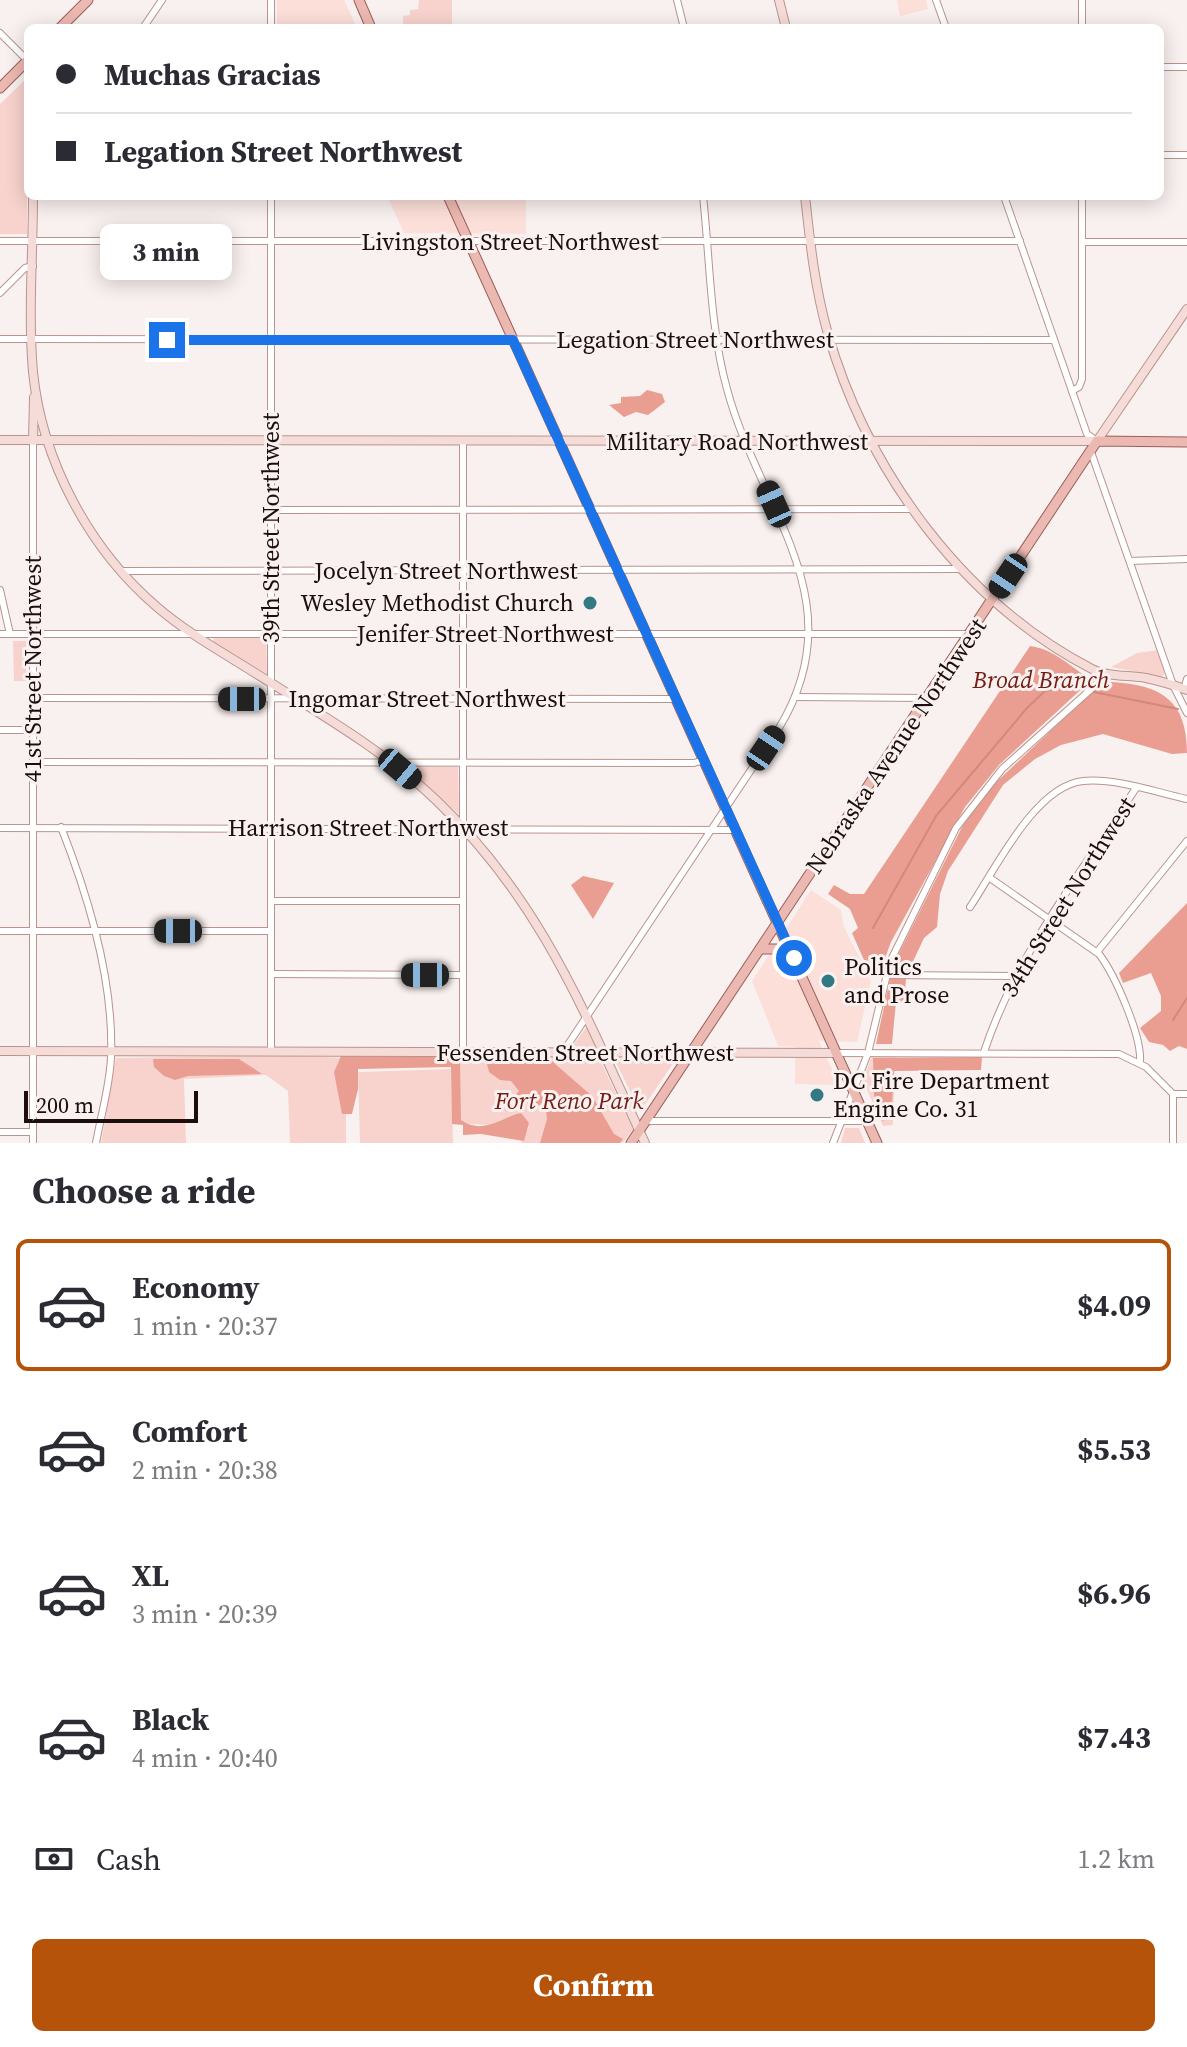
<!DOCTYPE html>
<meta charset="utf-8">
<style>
:root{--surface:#fff;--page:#f7f7f7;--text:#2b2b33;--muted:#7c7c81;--line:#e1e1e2;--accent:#b45309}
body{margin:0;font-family:"Source Serif 4",serif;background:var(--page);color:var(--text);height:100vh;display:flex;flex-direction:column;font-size:30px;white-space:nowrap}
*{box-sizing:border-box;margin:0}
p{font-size:26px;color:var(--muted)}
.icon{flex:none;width:44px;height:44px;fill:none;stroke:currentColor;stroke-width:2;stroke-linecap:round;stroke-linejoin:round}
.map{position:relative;height:1143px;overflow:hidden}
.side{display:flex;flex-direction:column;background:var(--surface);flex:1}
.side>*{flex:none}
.banner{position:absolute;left:24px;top:24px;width:1140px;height:176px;border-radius:12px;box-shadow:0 4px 20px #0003;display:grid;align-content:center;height:176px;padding:0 32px;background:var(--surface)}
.scale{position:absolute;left:24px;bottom:20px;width:174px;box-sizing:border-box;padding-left:8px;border:4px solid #1b0e0c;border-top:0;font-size:22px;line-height:28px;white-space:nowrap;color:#1b0e0c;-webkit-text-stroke:6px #f9f1ef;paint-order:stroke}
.end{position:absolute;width:36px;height:36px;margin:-18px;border:10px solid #1a73e8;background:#fff;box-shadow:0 0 0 4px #fff}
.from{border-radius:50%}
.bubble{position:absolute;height:56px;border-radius:12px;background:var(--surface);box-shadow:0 4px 20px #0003;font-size:26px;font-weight:700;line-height:56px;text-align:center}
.car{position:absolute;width:24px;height:48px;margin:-24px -12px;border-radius:10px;box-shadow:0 0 6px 2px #0007;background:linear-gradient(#222 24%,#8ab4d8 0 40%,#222 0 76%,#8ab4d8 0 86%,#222 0)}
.banner b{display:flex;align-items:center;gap:28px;height:76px;font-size:30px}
.banner b+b{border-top:2px solid var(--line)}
.banner i{width:20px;height:20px;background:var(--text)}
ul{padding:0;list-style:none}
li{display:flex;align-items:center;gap:24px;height:132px;margin:0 16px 12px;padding:0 16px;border:4px solid transparent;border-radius:12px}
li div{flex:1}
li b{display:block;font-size:30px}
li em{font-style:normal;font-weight:700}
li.current{border-color:var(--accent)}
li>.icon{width:72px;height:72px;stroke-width:1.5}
h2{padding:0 32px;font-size:36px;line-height:96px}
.pay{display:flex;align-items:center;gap:20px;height:88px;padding:0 32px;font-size:30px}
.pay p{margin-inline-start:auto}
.action{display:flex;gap:16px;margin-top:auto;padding:16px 32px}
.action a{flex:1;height:92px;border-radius:12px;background:var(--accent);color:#fff;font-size:32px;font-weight:700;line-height:92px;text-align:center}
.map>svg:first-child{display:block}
.built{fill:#fcdfd9}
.green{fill:#f8d3cd}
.forest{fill:#ea9e92}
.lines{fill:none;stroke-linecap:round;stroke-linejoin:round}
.stream{stroke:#d2887c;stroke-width:2}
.street-casing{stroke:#b9948e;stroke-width:8}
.secondary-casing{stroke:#b9948e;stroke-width:10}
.primary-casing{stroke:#9b5f56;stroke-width:11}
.street{stroke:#fff;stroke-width:6}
.secondary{stroke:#f6dcd8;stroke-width:8}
.primary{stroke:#ecb9b2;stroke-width:9}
.route{stroke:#1a73e8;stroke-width:10}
.poi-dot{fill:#327984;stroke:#f9f1ef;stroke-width:3}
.labels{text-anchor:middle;stroke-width:6;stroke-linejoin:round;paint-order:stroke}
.street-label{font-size:24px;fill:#1b0e0c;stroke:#f9f1ef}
.poi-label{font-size:24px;fill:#1b0e0c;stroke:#f9f1ef;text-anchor:start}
.park-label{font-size:24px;font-style:italic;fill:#751d15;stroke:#f9f1ef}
</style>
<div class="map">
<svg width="1187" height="1143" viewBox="0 0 1187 1143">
<rect width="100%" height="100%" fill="#f9f1ef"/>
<g class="built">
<polygon points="277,0 344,0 357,28 277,28"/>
<polygon points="897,0 926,0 928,9 900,16"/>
<polygon points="387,196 504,196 504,200 526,199 526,234 404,233"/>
<polygon points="811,890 841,910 844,927 871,981 857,1042 819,1041 839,1085 795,1084 795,1047 778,1046 752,981"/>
</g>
<g class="green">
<polygon points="419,0 452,0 452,28 403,28 403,16 410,15 410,10 418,9"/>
<polygon points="24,81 27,84 27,234 0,234 0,104"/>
<polygon points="214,638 266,638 267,674 213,642"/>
<polygon points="13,641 26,641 26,681 14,681"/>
<polygon points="1158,650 1165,673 1162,677 1111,667 1137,653"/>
<polygon points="409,766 458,767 459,814 407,771"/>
<polygon points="587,1026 596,1047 573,1048 572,1047"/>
<polygon points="280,1055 346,1058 346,1143 290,1143 288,1091 266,1075 184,1079 186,1143 101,1143 116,1058"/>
<polygon points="452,1055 598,1056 633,1129 623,1143 521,1143 529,1126 466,1124 460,1120 460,1059"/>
<polygon points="613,1056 678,1056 640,1112"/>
<polygon points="872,1056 895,1056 893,1125 883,1126 863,1080"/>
<polygon points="451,1069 453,1143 360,1143 358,1072"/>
<polygon points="845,1128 859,1128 865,1143 841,1143"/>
</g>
<g class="forest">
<polygon points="647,390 662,394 665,402 648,415 636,412 624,417 609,405 621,403 621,397 640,396"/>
<path d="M1030 646C1053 649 1067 664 1086 676L1088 683 999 765 965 807 891 942 878 977 872 978 852 933 858 928 850 909 828 894 834 885 850 894H864Z"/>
<path d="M1112 682C1162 685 1187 701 1187 753L1172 754 1103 734 1061 745 1035 759 1003 785 948 871 940 894 937 927 924 938 909 970 892 967 963 825 989 789 1083 700 1102 684Z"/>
<polygon points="583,876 614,883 593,919 571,885"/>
<polygon points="1187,903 1187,1049 1179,1046 1170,1051 1163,1045 1149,1042 1140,1028 1161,1011 1161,996 1151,973 1123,983 1119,973"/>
<polygon points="890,979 906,979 904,1001 896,1002 892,1044 876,1044"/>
<path d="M451 1055 460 1059 461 1120C484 1136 504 1116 521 1113L529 1123 524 1141 481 1134 463 1135V1125L452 1124 451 1067 358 1069V1089L352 1114H342L334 1072 341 1056Z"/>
<polygon points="496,1055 546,1056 592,1096 614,1134 623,1139 620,1143 540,1143 547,1119 545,1100 535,1109 516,1094 519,1091 511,1081 500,1080 489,1072 487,1064"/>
<polygon points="982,1057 981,1070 894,1071 892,1105 886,1105 883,1122 874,1095 873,1058"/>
<polygon points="153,1059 239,1059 262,1074 188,1076 175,1080 164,1076 154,1067"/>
</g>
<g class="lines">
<g class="stream">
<polyline points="1094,692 1178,709"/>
<polyline points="873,928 936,816 1027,708 1045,691 1066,686 1088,691"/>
<polyline points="1173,1020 1187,998"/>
</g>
<defs>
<g id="street">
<polyline points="271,0 271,28"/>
<polyline points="677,0 684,28"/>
<polyline points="936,0 946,28"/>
<polyline points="1082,0 1082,28"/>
<polyline points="143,28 162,0"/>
<polyline points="0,33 28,61"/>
<polyline points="1160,67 1187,67"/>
<polyline points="1160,155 1187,155"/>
<polyline points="271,196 271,1052"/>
<polyline points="1004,196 1087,434 1094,439"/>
<polyline points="0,241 1020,241"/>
<polyline points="1082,242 1187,242"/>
<polyline points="0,293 25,268 33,266"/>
<polyline points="0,339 1054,340"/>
<polyline points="1072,391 1079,387 1082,379 1082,196"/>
<polyline points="1091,452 1173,685 1187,713"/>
<polyline points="271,510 912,509"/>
<polyline points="1130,561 1187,559"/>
<polyline points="121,571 961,569"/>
<polyline points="0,590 10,634"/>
<polyline points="0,634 968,634"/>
<polyline points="1184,689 1187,679"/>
<polyline points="795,697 927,698"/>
<polyline points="33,698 676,699"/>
<polyline points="0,730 33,730"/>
<polyline points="33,762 694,763 704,760"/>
<path d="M61 827C89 898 114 981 111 1057 110 1085 101 1115 96 1143"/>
<polyline points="0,828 735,830"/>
<path d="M990 878 1099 954C1115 975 1142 1036 1140 1062"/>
<polyline points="271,901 463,901"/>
<path d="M970 907C995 870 1035 786 1083 781 1116 778 1155 792 1187 799"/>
<polyline points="0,931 271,931"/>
<polyline points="1097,952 1187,841"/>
<polyline points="271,974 463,975"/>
<polyline points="886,975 1014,976"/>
<polyline points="463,1052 463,442"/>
<path d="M563 1052 779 728C857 600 759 509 727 389 710 328 710 260 703 196"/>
<path d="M984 1052C1016 955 1081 873 1136 788"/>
<polyline points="836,1053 1119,1054 1146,1067 1173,1094 1173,1143"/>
<polyline points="1173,1094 1187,1094"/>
<polyline points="645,1121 867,1121"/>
<polyline points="0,1132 33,1132"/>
<polyline points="33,1143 33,441"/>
<polyline points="833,1143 868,1053 890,962 956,828 1002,769 1108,674"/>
</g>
<g id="secondary">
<polyline points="779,0 786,28"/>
<path d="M33 196C33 254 28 314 33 372 42 461 89 549 157 607 186 632 220 651 252 671 315 711 381 748 436 800 542 901 585 1014 645 1143"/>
<path d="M805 196C810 242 815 289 828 334 868 472 963 602 1092 669 1108 677 1129 675 1146 678 1160 681 1174 685 1187 690"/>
<polyline points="0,440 1097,441 1187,309"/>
<polyline points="33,441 34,397"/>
<polyline points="0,1051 836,1053"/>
</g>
<g id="primary">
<polyline points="359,0 371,28"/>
<polyline points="60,28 88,0"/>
<polyline points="0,88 28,60"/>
<polyline points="448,196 877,1143"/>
<polyline points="760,949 776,949 794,958"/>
<polyline points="631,1143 1097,441 1187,442"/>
</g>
</defs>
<use href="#street" class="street-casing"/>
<use href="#secondary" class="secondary-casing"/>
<use href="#primary" class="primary-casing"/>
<use href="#street" class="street"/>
<use href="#secondary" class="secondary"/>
<use href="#primary" class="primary"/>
</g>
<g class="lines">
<polyline class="route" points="167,340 513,340 794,958"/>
</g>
<g class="poi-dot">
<circle cx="590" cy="603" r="8"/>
<circle cx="828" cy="981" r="8"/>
<circle cx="817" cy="1095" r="8"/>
</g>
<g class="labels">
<g class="street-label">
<text x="510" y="250">Livingston Street Northwest</text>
<text x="695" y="348">Legation Street Northwest</text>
<text x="737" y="450">Military Road Northwest</text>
<text transform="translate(271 528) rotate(-90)" y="8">39th Street Northwest</text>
<text x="446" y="579">Jocelyn Street Northwest</text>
<text x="485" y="642">Jenifer Street Northwest</text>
<text transform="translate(33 669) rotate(-90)" y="8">41st Street Northwest</text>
<text x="427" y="707">Ingomar Street Northwest</text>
<text transform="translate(896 746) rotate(-56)" y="8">Nebraska Avenue Northwest</text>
<text x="368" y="836">Harrison Street Northwest</text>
<text transform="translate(1068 897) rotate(-58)" y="8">34th Street Northwest</text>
<text x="585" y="1061">Fessenden Street Northwest</text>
</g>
<g class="poi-label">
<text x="574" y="611" text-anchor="end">Wesley Methodist Church</text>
<text x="844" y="975">Politics<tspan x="844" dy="28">and Prose</tspan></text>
<text x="833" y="1089">DC Fire Department<tspan x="833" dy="28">Engine Co. 31</tspan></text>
</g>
<g class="park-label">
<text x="1041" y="688">Broad Branch</text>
<text x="569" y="1109">Fort Reno Park</text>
</g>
</g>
</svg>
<div class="scale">200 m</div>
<i class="end from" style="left:794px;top:958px"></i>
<i class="end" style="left:167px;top:340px"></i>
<div class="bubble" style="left:100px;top:224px;width:132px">3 min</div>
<i class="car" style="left:774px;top:504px;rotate:336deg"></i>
<i class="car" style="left:1008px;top:576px;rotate:214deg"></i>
<i class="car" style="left:242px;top:699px;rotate:270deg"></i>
<i class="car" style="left:766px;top:748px;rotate:34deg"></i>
<i class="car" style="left:400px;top:769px;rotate:130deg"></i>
<i class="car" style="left:178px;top:931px;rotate:270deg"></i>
<i class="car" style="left:425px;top:975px;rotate:270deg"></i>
<div class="banner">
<b><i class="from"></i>Muchas Gracias</b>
<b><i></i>Legation Street Northwest</b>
</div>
</div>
<section class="side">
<h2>Choose a ride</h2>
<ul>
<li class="current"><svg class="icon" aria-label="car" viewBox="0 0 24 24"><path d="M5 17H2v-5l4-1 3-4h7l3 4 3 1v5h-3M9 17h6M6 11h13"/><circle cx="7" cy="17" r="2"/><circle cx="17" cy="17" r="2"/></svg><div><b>Economy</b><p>1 min · 20:37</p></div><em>$4.09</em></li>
<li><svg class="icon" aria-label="car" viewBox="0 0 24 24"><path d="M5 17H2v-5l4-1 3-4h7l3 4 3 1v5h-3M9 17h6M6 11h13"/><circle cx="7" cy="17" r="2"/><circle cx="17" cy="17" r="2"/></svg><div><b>Comfort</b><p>2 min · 20:38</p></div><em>$5.53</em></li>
<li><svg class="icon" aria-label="car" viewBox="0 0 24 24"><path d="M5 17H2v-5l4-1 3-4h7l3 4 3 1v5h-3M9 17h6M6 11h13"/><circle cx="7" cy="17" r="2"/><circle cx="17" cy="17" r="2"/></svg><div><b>XL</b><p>3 min · 20:39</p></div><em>$6.96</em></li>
<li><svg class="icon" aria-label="car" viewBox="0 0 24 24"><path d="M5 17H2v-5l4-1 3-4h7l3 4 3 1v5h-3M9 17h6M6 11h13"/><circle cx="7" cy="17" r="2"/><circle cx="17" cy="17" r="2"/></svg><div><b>Black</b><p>4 min · 20:40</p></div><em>$7.43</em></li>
</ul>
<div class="pay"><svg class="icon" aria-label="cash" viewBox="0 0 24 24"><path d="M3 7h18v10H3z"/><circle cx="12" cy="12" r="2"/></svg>Cash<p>1.2 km</p></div>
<div class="action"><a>Confirm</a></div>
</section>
